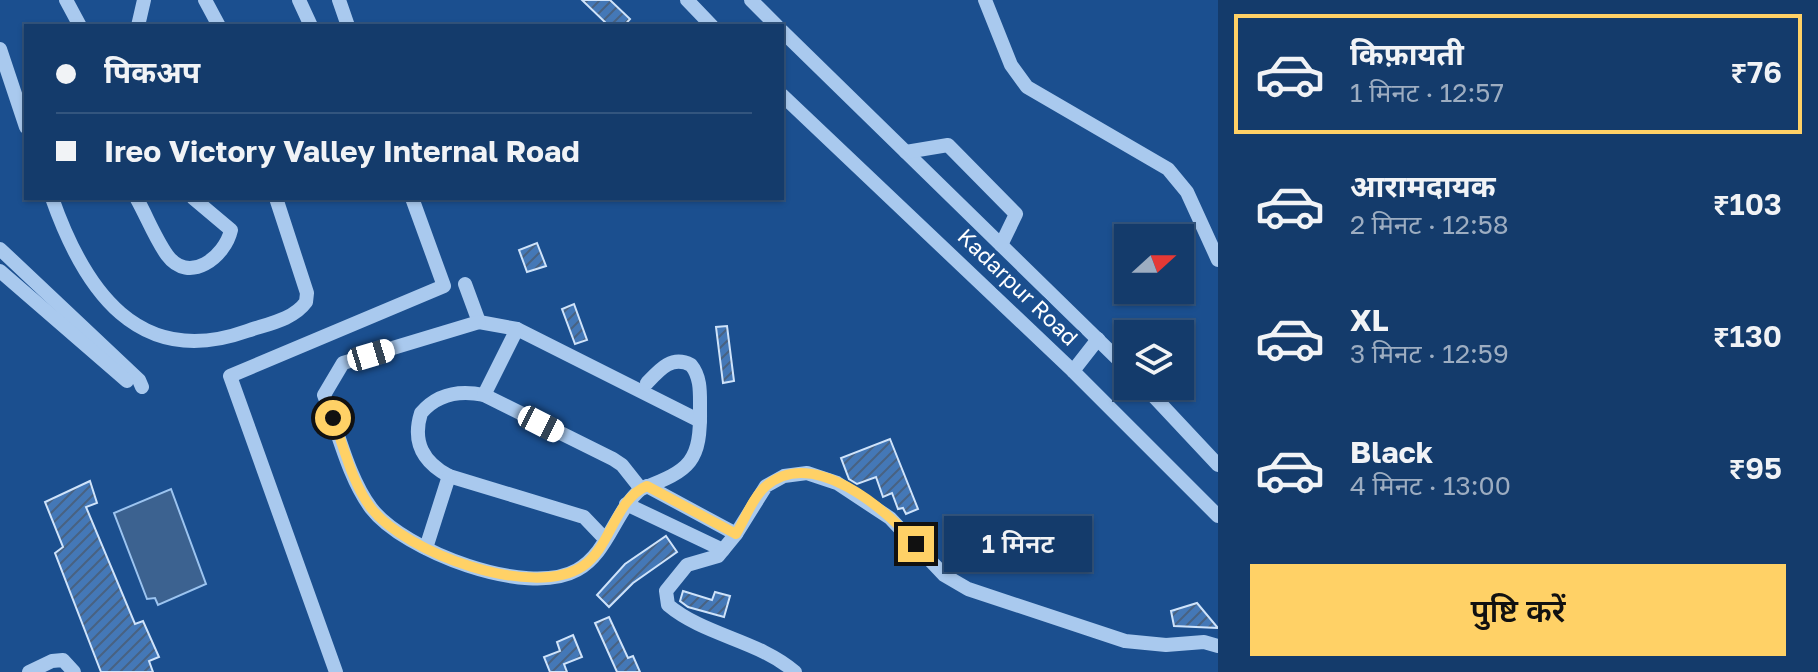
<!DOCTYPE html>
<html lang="hi">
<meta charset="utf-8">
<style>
:root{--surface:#143b6b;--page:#214673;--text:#f1f3f6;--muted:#9dadc1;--line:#33557e;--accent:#ffd166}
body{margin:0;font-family:"Golos Text","Noto Sans Devanagari",sans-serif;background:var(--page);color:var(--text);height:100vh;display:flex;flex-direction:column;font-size:30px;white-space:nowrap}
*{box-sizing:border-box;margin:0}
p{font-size:26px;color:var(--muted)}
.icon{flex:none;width:44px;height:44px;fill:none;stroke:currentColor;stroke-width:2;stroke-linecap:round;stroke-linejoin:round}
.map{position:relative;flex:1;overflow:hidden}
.drawer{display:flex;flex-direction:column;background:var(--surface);width:600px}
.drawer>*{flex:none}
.guide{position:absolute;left:24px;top:24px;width:760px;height:176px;border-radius:0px;box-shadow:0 2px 6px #0004,0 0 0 2px var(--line);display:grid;align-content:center;height:176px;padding:0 32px;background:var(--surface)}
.needle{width:52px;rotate:69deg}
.controls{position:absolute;left:1114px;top:224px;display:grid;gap:16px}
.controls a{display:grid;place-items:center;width:80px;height:80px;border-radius:0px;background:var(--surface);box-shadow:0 2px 6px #0004,0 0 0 2px var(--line);font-size:40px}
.end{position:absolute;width:36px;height:36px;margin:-18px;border:10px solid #ffd166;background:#111;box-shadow:0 0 0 4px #111}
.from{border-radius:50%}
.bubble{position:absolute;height:56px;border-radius:0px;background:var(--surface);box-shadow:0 2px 6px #0004,0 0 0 2px var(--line);font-size:26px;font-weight:600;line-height:56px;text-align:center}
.car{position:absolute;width:24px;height:48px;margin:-24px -12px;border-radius:10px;box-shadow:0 0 6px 2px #0007;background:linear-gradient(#fff 24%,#345 0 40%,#fff 0 76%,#345 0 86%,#fff 0)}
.guide b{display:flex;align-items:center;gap:28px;height:76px;font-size:30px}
.guide b+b{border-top:2px solid var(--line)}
.guide i{width:20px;height:20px;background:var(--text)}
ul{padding:14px 0 0;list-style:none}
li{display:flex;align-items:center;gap:24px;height:120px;margin:0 16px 12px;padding:0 16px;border:4px solid transparent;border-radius:0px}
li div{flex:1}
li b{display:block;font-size:30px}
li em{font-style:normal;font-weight:600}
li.current{border-color:var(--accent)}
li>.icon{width:72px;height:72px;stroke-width:1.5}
.action{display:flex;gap:16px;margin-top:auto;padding:16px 32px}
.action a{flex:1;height:92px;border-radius:0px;background:var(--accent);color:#111;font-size:32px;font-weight:600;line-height:92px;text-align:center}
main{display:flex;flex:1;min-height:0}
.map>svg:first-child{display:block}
.water{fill:#3c6290;stroke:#9cc4f0;stroke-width:2}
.building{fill:url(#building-hatch);stroke:#cfe3fa;stroke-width:2}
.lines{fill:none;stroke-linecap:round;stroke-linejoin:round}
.minor{stroke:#a9c9ee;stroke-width:14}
.route{stroke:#ffd166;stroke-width:10}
.labels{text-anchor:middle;stroke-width:7;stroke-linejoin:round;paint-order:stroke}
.street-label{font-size:22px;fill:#fff;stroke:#1b4f8f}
</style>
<main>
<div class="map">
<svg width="1218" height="672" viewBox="0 0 1218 672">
<defs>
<pattern id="building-hatch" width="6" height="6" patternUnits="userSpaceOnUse" patternTransform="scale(2)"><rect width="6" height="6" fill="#4478b7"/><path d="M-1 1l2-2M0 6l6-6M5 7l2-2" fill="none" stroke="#486282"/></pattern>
</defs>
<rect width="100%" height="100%" fill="#1b4f8f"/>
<path class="water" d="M 171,489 L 206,584 L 158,605 L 155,598 L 147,599 L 114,513 Z"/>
<g class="building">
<path d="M 582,0 L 610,0 L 630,19 L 624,26 L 609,26 Z"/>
<path d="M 537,243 L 546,266 L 527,272 L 519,250 Z"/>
<path d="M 574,304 L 587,340 L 575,344 L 562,309 Z"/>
<path d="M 727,326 L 734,381 L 723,383 L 716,327 Z"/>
<path d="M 890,439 L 918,509 L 906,514 L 903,508 L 898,509 L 892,493 L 883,497 L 876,477 L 857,484 L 849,479 L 841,458 Z"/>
<path d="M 90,481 L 97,503 L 86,507 L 135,624 L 143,621 L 159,657 L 149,661 L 153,672 L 101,672 L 55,553 L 63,547 L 45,502 Z"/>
<path d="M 666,536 L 677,552 L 633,583 L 609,607 L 597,595 L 625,564 Z"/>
<path d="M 683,591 L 712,600 L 715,592 L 730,596 L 724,617 L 688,607 L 680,601 Z"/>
<path d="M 1197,603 L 1218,628 L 1174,626 L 1171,611 Z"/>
<path d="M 609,617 L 628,658 L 633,656 L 640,672 L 617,672 L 595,623 Z"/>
<path d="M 573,635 L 582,657 L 564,664 L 567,672 L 550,672 L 544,657 L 560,651 L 557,642 Z"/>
</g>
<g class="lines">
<g class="minor">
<path d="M 66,0 L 80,26"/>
<path d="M 205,0 L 219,26"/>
<path d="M 299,0 L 311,26"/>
<path d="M 339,0 L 348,26"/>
<path d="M 687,0 L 712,26"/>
<path d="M 751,0 L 777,26"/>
<path d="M 985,0 L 1011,65 L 1027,87 L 1168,169 L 1187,192 L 1218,260"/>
<path d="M 138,26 L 144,0"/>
<path d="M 782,31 L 1128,369"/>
<path d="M 0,49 L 26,127"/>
<path d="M 782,95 L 1073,371 L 1218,516"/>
<path d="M 906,152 L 948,145 L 1016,214 L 1001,245"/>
<path d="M 52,198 C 84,289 138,370 247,331 C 267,324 293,320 306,302 L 307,293 L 276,198"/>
<path d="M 137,199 C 147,217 155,238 167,255 C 189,285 225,257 231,230 L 193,198"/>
<path d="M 0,249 L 139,380 L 142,387"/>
<path d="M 0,271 L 127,381"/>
<path d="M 465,284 L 479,322 L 517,329 L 700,421"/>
<path d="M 479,322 L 343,363 L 324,395 C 338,431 348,477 371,508 C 404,551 527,598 577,570 C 608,553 615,511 641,489 L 622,465 L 613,459 L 484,395 C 460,390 438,393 421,413 C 412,442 423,462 449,476 L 584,517 L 605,539"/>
<path d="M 1073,371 L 1098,339"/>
<path d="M 1144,386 L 1218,465"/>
<path d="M 484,395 L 517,329"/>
<path d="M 647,486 L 736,534"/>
<path d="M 641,489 C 691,470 701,462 700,407 C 700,393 701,377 691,365 C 672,355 660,369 647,383"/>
<path d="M 626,504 L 723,550"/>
<path d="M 426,548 L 449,476"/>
<path d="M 29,672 L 52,661 L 63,660 L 74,672"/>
<path d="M 336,672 L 230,376 L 444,286 L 412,198"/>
<path d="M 795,672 C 758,640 705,636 668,605 L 666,591 L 687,565 L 718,556 L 736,534 L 766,486 L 784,476 L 807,473 L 837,483 L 890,518 L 944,575 L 968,589 L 1125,641 L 1166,645 L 1204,642 L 1218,646"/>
</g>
</g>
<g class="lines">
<path class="route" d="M 333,418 C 344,447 352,483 371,508 C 406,553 533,600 583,566 C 611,547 615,499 647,486 L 736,534 C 745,519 753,497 766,486 C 813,446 886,509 916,544"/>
</g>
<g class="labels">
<g class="street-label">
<text transform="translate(1018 287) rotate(44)" y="8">Kadarpur Road</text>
</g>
</g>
</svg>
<div class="controls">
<a><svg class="needle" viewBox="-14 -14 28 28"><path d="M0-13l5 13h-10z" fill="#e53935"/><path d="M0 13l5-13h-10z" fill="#9dadc1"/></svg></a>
<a><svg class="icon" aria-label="layers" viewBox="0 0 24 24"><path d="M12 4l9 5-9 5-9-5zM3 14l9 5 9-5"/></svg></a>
</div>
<i class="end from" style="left:333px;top:418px"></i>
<i class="end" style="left:916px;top:544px"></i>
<div class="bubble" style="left:944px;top:516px;width:148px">1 मिनट</div>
<i class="car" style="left:371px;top:355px;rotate:73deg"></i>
<i class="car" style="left:541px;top:424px;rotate:117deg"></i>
<div class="guide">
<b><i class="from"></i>पिकअप</b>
<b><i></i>Ireo Victory Valley Internal Road</b>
</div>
</div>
<section class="drawer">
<ul>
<li class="current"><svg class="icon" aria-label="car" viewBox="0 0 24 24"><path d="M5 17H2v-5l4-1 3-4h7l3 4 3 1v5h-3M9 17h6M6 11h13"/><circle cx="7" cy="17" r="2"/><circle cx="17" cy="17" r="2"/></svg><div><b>किफ़ायती</b><p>1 मिनट · 12:57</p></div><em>₹76</em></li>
<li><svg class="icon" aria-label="car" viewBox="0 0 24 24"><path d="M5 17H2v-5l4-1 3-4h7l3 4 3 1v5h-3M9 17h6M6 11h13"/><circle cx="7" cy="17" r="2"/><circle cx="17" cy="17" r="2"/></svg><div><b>आरामदायक</b><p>2 मिनट · 12:58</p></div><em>₹103</em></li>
<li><svg class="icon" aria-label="car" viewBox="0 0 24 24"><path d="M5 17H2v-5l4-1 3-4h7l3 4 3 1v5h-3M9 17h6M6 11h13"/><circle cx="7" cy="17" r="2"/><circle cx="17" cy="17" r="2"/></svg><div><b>XL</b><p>3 मिनट · 12:59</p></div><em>₹130</em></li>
<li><svg class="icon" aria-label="car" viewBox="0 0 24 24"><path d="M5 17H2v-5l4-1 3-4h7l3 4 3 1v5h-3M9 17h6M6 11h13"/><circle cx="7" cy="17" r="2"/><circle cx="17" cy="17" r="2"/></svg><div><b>Black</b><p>4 मिनट · 13:00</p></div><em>₹95</em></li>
</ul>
<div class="action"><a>पुष्टि करें</a></div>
</section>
</main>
